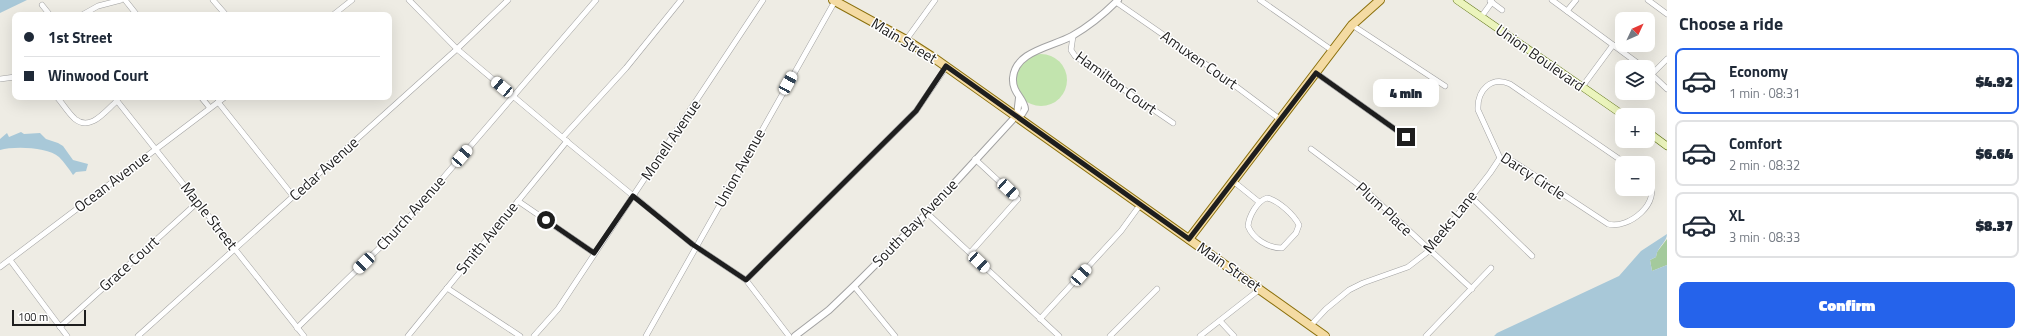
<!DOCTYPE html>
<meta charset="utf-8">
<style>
:root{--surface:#fff;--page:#f2f2f3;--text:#1f2937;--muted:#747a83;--line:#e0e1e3;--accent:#2563eb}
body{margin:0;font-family:"Titillium Web",sans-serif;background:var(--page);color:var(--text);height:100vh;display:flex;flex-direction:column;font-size:15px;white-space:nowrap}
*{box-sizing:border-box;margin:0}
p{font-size:13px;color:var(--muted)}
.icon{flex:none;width:22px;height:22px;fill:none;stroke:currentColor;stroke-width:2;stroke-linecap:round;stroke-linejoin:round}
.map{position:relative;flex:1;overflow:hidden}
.details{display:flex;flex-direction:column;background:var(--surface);width:360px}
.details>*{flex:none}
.banner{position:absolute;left:12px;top:12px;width:380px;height:88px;border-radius:8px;box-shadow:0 4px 16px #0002;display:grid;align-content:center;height:88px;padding:0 12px;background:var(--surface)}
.needle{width:26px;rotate:46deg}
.tools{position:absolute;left:1615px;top:12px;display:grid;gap:8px}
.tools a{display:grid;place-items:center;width:40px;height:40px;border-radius:8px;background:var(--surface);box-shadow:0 4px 16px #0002;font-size:20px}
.scale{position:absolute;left:12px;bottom:10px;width:74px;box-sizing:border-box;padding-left:4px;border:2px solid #1e1e1e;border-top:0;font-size:11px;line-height:14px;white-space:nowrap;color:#1e1e1e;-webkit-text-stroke:3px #fff;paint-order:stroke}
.end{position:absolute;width:18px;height:18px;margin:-9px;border:5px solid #1e1e1e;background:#fff;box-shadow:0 0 0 2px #fff}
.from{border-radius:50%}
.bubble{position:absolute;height:28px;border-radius:8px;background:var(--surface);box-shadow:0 4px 16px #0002;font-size:13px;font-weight:800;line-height:28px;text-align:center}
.car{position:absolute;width:12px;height:24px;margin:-12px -6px;border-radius:5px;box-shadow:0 0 3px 1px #0007;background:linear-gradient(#fff 24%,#345 0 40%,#fff 0 76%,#345 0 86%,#fff 0)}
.banner b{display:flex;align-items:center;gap:14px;height:38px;font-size:15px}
.banner b+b{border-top:1px solid var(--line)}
.banner i{width:10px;height:10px;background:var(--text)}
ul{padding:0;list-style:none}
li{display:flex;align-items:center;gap:12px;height:66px;margin:0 8px 6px;padding:0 4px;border:2px solid var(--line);border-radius:8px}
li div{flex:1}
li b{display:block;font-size:15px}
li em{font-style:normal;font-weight:800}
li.active{border-color:var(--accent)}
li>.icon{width:36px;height:36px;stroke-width:1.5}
h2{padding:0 12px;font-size:18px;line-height:48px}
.cta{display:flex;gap:8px;margin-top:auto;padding:8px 12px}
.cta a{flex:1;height:46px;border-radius:8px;background:var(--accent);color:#fff;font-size:16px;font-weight:800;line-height:46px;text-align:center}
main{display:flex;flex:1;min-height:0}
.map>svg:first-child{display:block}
.grass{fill:#c2e4ae}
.forest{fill:#a4ca9c}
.water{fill:#a8c8d8}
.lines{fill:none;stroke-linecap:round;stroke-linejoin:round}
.minor-casing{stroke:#a2a2a2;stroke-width:6}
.tertiary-casing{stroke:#a2a2a2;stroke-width:8}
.secondary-casing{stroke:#566c0d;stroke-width:8}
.primary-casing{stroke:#8b700c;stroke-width:10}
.minor{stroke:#fff;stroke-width:5}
.tertiary{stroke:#fff;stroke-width:6}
.secondary{stroke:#ebf4bc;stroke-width:7}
.primary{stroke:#f4dba3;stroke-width:8}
.route{stroke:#1e1e1e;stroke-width:5}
.labels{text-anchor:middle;stroke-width:3;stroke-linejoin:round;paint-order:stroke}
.street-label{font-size:15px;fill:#1e1e1e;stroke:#fff}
</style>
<main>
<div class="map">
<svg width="1667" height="336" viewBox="0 0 1667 336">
<rect width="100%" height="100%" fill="#eeece4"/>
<circle class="grass" cx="1041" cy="80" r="26"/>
<path class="forest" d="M 1667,239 L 1667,265 L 1652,271 L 1650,260 L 1656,257 L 1657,252 Z"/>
<g class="water">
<path d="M 0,0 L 27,0 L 0,13 Z"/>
<path d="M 21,132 L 24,134 L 40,133 L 46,139 L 58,143 L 63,146 L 73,160 L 88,164 L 86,171 L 76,172 L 73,175 C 69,169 64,162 59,157 C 48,147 14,146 0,150 L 0,139 L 7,133 L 9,137 Z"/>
<path d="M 1667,234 C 1667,242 1657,247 1656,257 L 1650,260 L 1652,271 L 1667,265 L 1667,336 L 1494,336 L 1497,333 L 1619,276 L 1641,251 Z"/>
</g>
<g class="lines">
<defs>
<g id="minor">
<path d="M 125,0 L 137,15"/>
<path d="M 213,0 L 226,15"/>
<path d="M 409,0 L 457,49 L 570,144 L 692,244 L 746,280 L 789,336"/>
<path d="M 1260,0 L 1333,51"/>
<path d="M 1552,0 L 1643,67"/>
<path d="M 1648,0 L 1667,14"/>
<path d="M 1490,1 L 1502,10"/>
<path d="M 1116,2 L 1214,70 L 1281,120"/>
<path d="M 42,5 L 50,15"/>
<path d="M 1567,11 L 1576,0"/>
<path d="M 82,15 L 98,6 L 121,0"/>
<path d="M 333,15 L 352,0"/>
<path d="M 1481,17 L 1492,2"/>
<path d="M 1352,25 L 1445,86"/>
<path d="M 1073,36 L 1071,50 L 1075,56 L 1173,123"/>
<path d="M 906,40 L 935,0"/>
<path d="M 1648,71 L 1667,89"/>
<path d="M 1316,73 L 1406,137"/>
<path d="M 1652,74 L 1667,59"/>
<path d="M 0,79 L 15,77"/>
<path d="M 1582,87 L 1613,45"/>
<path d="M 57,97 C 63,104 68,113 75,119 C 91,132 106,110 117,101"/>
<path d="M 114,97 L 304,336"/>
<path d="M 201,97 L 210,108"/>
<path d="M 218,102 L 293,196"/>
<path d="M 563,137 L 626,68 L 681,0"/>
<path d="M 1311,149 L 1363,188 L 1472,289"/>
<path d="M 1500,158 L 1478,110 C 1477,90 1491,76 1510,84 L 1625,163"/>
<path d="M 1500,158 L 1514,162 L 1608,224 C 1628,230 1663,202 1648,181"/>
<path d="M 1233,181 L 1259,202"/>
<path d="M 1471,197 L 1532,256"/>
<path d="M 1267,198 C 1278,200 1294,215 1299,225 L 1296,233 L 1282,248 C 1268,248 1253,239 1248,226 C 1249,216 1257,201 1267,198 Z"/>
<path d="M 518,201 L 594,253"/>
<path d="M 927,213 L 1059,336"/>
<path d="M 970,253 L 1018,199 L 975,159"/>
<path d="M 10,260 L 67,336"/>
<path d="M 0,267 L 225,97"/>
<path d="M 746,280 L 916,111 L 946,67"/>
<path d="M 854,286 L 895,336"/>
<path d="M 447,288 L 520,336"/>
<path d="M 1040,319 L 1121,231 L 1140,205"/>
<path d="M 1220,321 L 1234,336"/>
<path d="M 1311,325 L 1326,309 L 1349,290 L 1363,283 L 1408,267 L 1430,250 L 1490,173 L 1500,158"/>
<path d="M 60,327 L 198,202"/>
<path d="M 297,328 L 400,228 L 596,0"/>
<path d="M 138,336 L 457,49 L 508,0"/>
<path d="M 408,336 L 567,141"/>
<path d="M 534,336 L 558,309 L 763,0"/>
<path d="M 646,336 L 835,1"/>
<path d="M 1110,336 L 1157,289"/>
<path d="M 1200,336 L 1260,289"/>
<path d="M 1426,336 L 1491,268"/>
</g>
<g id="tertiary">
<path d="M 1017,115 L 1022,114 L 1025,109 C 1024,98 1012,93 1013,78 C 1015,51 1052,47 1072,36 C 1088,27 1105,13 1118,0"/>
<path d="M 795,336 L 829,310 L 854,286 L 927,213 L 1017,115 L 1019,98"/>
</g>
<g id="secondary">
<path d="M 1457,0 L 1623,115"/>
<path d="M 1648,132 L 1667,146"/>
</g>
<g id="primary">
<path d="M 833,0 L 906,40 L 934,58 L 1325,336"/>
<path d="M 1189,239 L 1352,25 L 1380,0"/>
</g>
</defs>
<use href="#minor" class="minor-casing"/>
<use href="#tertiary" class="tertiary-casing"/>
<use href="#secondary" class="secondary-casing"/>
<use href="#primary" class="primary-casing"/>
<use href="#minor" class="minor"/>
<use href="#tertiary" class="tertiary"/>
<use href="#secondary" class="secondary"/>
<use href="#primary" class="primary"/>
</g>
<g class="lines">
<path class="route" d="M 546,220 L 594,253 L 633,196 L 692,244 L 746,280 L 916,111 L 946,66 L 1189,239 L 1316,73 L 1406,137"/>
</g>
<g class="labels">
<g class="street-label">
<text transform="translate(904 41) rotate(31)" y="5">Main Street</text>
<text transform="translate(1540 58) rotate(35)" y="5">Union Boulevard</text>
<text transform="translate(1199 60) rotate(35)" y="5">Amuxen Court</text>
<text transform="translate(1116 83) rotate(36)" y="5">Hamilton Court</text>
<text transform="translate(671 140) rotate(-56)" y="5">Monell Avenue</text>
<text transform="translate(740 168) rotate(-61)" y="5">Union Avenue</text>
<text transform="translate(324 169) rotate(-42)" y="5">Cedar Avenue</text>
<text transform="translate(1533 176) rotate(33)" y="5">Darcy Circle</text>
<text transform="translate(112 182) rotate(-37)" y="5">Ocean Avenue</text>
<text transform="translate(1384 209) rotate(43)" y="5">Plum Place</text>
<text transform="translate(411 213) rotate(-48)" y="5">Church Avenue</text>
<text transform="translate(209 216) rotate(52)" y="5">Maple Street</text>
<text transform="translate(1450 222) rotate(-51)" y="5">Meeks Lane</text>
<text transform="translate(915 223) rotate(-46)" y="5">South Bay Avenue</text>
<text transform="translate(487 238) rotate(-51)" y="5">Smith Avenue</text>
<text transform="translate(129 264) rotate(-42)" y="5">Grace Court</text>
<text transform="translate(1229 267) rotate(35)" y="5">Main Street</text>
</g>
</g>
</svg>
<div class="tools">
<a><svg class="needle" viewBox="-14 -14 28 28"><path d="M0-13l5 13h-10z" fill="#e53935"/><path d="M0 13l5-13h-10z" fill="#747a83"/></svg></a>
<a><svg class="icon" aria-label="layers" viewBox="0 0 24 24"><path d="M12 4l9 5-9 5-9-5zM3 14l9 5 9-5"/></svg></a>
<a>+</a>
<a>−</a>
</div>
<div class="scale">100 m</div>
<i class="end from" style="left:546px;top:220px"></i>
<i class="end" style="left:1406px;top:137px"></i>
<div class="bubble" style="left:1373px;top:79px;width:66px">4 min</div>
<i class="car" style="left:788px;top:83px;rotate:29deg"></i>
<i class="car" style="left:502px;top:87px;rotate:310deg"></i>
<i class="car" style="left:462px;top:156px;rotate:41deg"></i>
<i class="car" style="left:1008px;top:189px;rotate:133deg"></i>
<i class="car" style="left:979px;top:262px;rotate:133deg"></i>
<i class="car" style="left:364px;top:263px;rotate:226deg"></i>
<i class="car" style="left:1081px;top:275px;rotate:42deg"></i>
<div class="banner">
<b><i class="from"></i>1st Street</b>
<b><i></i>Winwood Court</b>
</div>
</div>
<section class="details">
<h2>Choose a ride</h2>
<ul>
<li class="active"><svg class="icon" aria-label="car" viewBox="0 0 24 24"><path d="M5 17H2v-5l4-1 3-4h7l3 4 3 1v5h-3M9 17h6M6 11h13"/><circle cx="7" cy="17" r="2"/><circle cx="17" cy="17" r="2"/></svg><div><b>Economy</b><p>1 min · 08:31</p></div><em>$4.92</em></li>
<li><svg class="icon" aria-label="car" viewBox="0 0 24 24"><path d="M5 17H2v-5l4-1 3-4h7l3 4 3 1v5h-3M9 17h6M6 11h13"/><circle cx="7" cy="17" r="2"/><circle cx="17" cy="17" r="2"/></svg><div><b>Comfort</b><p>2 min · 08:32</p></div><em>$6.64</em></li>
<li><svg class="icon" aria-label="car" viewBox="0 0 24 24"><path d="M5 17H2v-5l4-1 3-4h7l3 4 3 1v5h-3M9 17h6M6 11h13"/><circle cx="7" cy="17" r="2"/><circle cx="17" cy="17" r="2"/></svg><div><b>XL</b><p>3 min · 08:33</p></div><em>$8.37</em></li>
</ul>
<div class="cta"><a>Confirm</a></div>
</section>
</main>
